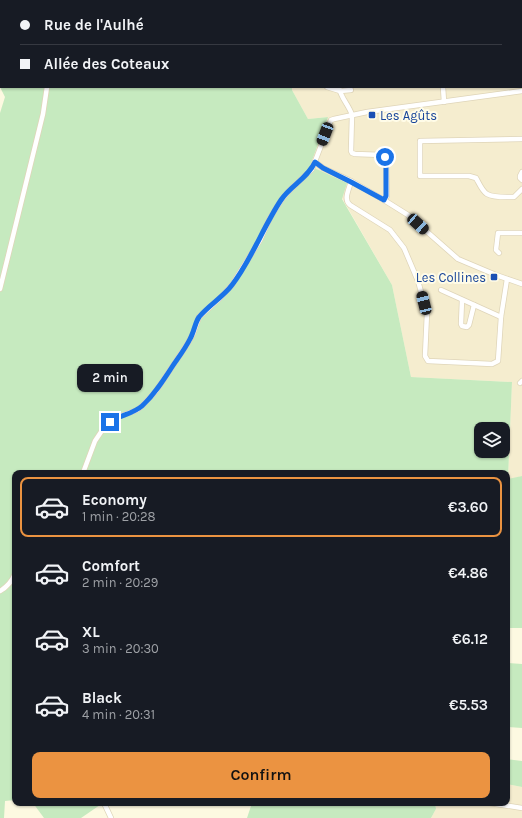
<!DOCTYPE html>
<meta charset="utf-8">
<style>
:root{--surface:#171b24;--page:#20242c;--text:#f1f3f6;--muted:#9ea1a6;--line:#363941;--accent:#eb9341}
body{margin:0;font-family:Karla,sans-serif;background:var(--page);color:var(--text);height:100vh;display:flex;flex-direction:column;font-size:15px;white-space:nowrap}
*{box-sizing:border-box;margin:0}
p{font-size:13px;color:var(--muted)}
.icon{flex:none;width:22px;height:22px;fill:none;stroke:currentColor;stroke-width:2;stroke-linecap:round;stroke-linejoin:round}
.map{position:relative;flex:1;overflow:hidden}
.drawer{position:absolute;left:12px;top:470px;width:498px;height:336px;display:flex;flex-direction:column;background:var(--surface);border-radius:8px;box-shadow:0 1px 3px #0004}
.drawer>*{flex:none}
.hud{position:absolute;left:0px;top:0px;width:522px;height:88px;box-shadow:0 1px 3px #0004;display:grid;align-content:center;height:88px;padding:0 20px;background:var(--surface)}
.controls{position:absolute;left:474px;top:422px;display:grid;gap:8px}
.controls a{display:grid;place-items:center;width:36px;height:36px;border-radius:8px;background:var(--surface);box-shadow:0 1px 3px #0004;font-size:20px}
.end{position:absolute;width:18px;height:18px;margin:-9px;border:5px solid #1a73e8;background:#fff;box-shadow:0 0 0 2px #fff}
.from{border-radius:50%}
.bubble{position:absolute;height:28px;border-radius:8px;background:var(--surface);box-shadow:0 1px 3px #0004;font-size:13px;font-weight:600;line-height:28px;text-align:center}
.car{position:absolute;width:12px;height:24px;margin:-12px -6px;border-radius:5px;box-shadow:0 0 3px 1px #0007;background:linear-gradient(#222 24%,#8ab4d8 0 40%,#222 0 76%,#8ab4d8 0 86%,#222 0)}
.hud b{display:flex;align-items:center;gap:14px;height:38px;font-size:15px}
.hud b+b{border-top:1px solid var(--line)}
.hud i{width:10px;height:10px;background:var(--text)}
ul{padding:7px 0 0;list-style:none}
li{display:flex;align-items:center;gap:12px;height:60px;margin:0 8px 6px;padding:0 12px;border:2px solid transparent;border-radius:8px}
li div{flex:1}
li b{display:block;font-size:15px}
li em{font-style:normal;font-weight:600}
li.current{border-color:var(--accent)}
li>.icon{width:36px;height:36px;stroke-width:1.5}
.button{display:flex;gap:8px;margin-top:auto;padding:8px 20px}
.button a{flex:1;height:46px;border-radius:8px;background:var(--accent);color:#111;font-size:16px;font-weight:600;line-height:46px;text-align:center}
.map>svg:first-child{display:block}
.residential{fill:#f5edcf}
.green{fill:#c6eabf;fill-rule:evenodd}
.lines{fill:none;stroke-linecap:round;stroke-linejoin:round}
.minor-casing{stroke:#dfd5b9;stroke-width:6}
.minor{stroke:#fff;stroke-width:4.5}
.route{stroke:#1a73e8;stroke-width:5}
.transit-dot{fill:#1a4fb4;stroke:#fffce8;stroke-width:1.5}
.labels{text-anchor:middle;stroke-width:4;stroke-linejoin:round;paint-order:stroke}
.transit-label{font-size:13px;fill:#164399;stroke:#fffce8;text-anchor:start}
</style>
<div class="map">
<svg width="522" height="818" viewBox="0 0 522 818">
<rect width="100%" height="100%" fill="#fdf9e1"/>
<g class="residential">
<path d="M 310,0 L 522,0 L 522,476 L 508,480 L 512,382 L 411,377 L 392,285 L 342,198 L 310,166 L 327,117 L 308,119 L 292,90 L 292,87 L 521,87 L 521,1 L 310,1 Z"/>
<path d="M 507,784 L 522,787 L 522,818 L 431,818 L 436,809 L 435,803 L 507,803 Z"/>
</g>
<g class="green">
<path d="M 0,0 L 310,0 L 310,1 L 1,1 L 1,87 L 292,87 L 292,90 L 308,119 L 328,117 L 310,166 L 347,183 L 342,199 L 392,285 L 411,377 L 512,382 L 508,479 L 522,476 L 522,628 L 508,628 L 508,623 L 507,623 L 507,473 L 15,473 L 15,800 L 5,801 L 4,818 L 0,818 L 0,113 L 5,97 L 0,87 ZM 481,429 L 503,429 L 503,451 L 481,451 Z"/>
<path d="M 507,663 L 522,664 L 522,728 L 507,727 Z"/>
<path d="M 507,759 L 522,761 L 522,787 L 507,784 Z"/>
<path d="M 33,803 L 99,803 L 100,805 L 81,818 L 44,818 Z"/>
<path d="M 252,803 L 435,803 L 436,809 L 431,818 L 247,818 Z"/>
</g>
<g class="lines">
<defs>
<g id="minor">
<path d="M 377,0 L 377,1"/>
<path d="M 384,0 L 384,1"/>
<path d="M 426,0 L 426,1"/>
<path d="M 467,0 L 467,1"/>
<path d="M 492,0 L 492,1"/>
<path d="M 512,0 L 519,1"/>
<path d="M 8,1 L 8,0"/>
<path d="M 100,1 L 101,0"/>
<path d="M 335,1 L 336,0"/>
<path d="M 504,1 L 505,0"/>
<path d="M 0,23 L 1,20"/>
<path d="M 0,39 L 1,39"/>
<path d="M 521,39 L 522,38"/>
<path d="M 327,87 L 340,91 L 351,90"/>
<path d="M 339,87 C 340,97 349,105 352,115 L 351,151 L 352,153 L 355,154 L 383,155 L 385,157 L 386,159 L 387,196 L 384,200"/>
<path d="M 443,87 L 444,102"/>
<path d="M 522,139 L 420,141 L 420,176 L 469,176 L 476,178 C 479,183 482,191 487,194 C 494,198 506,197 514,197 L 522,189"/>
<path d="M 315,162 L 323,168 L 351,181 L 384,200 L 408,215 L 458,259 L 496,275 L 522,284"/>
<path d="M 522,172 L 520,176 L 520,178 L 522,180"/>
<path d="M 351,181 C 349,190 343,199 350,205 L 390,230 L 404,248 L 418,281 L 427,313 L 425,356 L 428,361 L 492,364 L 498,361 L 501,317 L 507,279"/>
<path d="M 499,253 L 496,250 L 498,233 L 522,233"/>
<path d="M 0,289 L 43,114 L 47,87"/>
<path d="M 441,290 L 501,317"/>
<path d="M 462,300 L 461,324 L 462,326 L 467,327 L 469,325 L 474,305"/>
<path d="M 520,383 L 522,381"/>
<path d="M 83,473 L 95,441 L 103,429 L 110,422 L 115,418 L 137,410 L 142,406 L 156,391 L 188,343 L 193,334 L 199,317 L 220,298 L 232,285 L 260,240 L 270,218 L 282,199 L 289,191 L 312,169 L 331,120 L 334,119 L 367,112 L 522,91"/>
<path d="M 0,591 C 7,587 12,581 15,574"/>
<path d="M 104,803 L 111,818"/>
<path d="M 490,803 L 522,808"/>
</g>
</defs>
<use href="#minor" class="minor-casing"/>
<use href="#minor" class="minor"/>
</g>
<g class="lines">
<path class="route" d="M 110,422 C 120,415 133,414 142,406 C 154,395 163,381 172,367 C 178,358 185,349 190,339 C 194,332 195,323 199,317 C 209,305 223,297 232,285 C 252,259 263,227 281,200 C 290,186 308,178 315,162 L 323,168 L 351,182 L 384,200 L 386,196 L 386,159 L 385,157"/>
</g>
<g class="transit-dot">
<rect x="368" y="111" width="8" height="8" rx="2"/>
<rect x="490" y="273" width="8" height="8" rx="2"/>
</g>
<g class="labels">
<g class="transit-label">
<text x="380" y="120">Les Agûts</text>
<text x="486" y="282" text-anchor="end">Les Collines</text>
</g>
</g>
</svg>
<div class="controls">
<a><svg class="icon" aria-label="layers" viewBox="0 0 24 24"><path d="M12 4l9 5-9 5-9-5zM3 14l9 5 9-5"/></svg></a>
</div>
<i class="end from" style="left:385px;top:157px"></i>
<i class="end" style="left:110px;top:422px"></i>
<div class="bubble" style="left:77px;top:364px;width:66px">2 min</div>
<i class="car" style="left:325px;top:134px;rotate:201deg"></i>
<i class="car" style="left:418px;top:224px;rotate:132deg"></i>
<i class="car" style="left:424px;top:303px;rotate:346deg"></i>
<div class="hud">
<b><i class="from"></i>Rue de l'Aulhé</b>
<b><i></i>Allée des Coteaux</b>
</div>
<section class="drawer">
<ul>
<li class="current"><svg class="icon" aria-label="car" viewBox="0 0 24 24"><path d="M5 17H2v-5l4-1 3-4h7l3 4 3 1v5h-3M9 17h6M6 11h13"/><circle cx="7" cy="17" r="2"/><circle cx="17" cy="17" r="2"/></svg><div><b>Economy</b><p>1 min · 20:28</p></div><em>€3.60</em></li>
<li><svg class="icon" aria-label="car" viewBox="0 0 24 24"><path d="M5 17H2v-5l4-1 3-4h7l3 4 3 1v5h-3M9 17h6M6 11h13"/><circle cx="7" cy="17" r="2"/><circle cx="17" cy="17" r="2"/></svg><div><b>Comfort</b><p>2 min · 20:29</p></div><em>€4.86</em></li>
<li><svg class="icon" aria-label="car" viewBox="0 0 24 24"><path d="M5 17H2v-5l4-1 3-4h7l3 4 3 1v5h-3M9 17h6M6 11h13"/><circle cx="7" cy="17" r="2"/><circle cx="17" cy="17" r="2"/></svg><div><b>XL</b><p>3 min · 20:30</p></div><em>€6.12</em></li>
<li><svg class="icon" aria-label="car" viewBox="0 0 24 24"><path d="M5 17H2v-5l4-1 3-4h7l3 4 3 1v5h-3M9 17h6M6 11h13"/><circle cx="7" cy="17" r="2"/><circle cx="17" cy="17" r="2"/></svg><div><b>Black</b><p>4 min · 20:31</p></div><em>€5.53</em></li>
</ul>
<div class="button"><a>Confirm</a></div>
</section>
</div>
